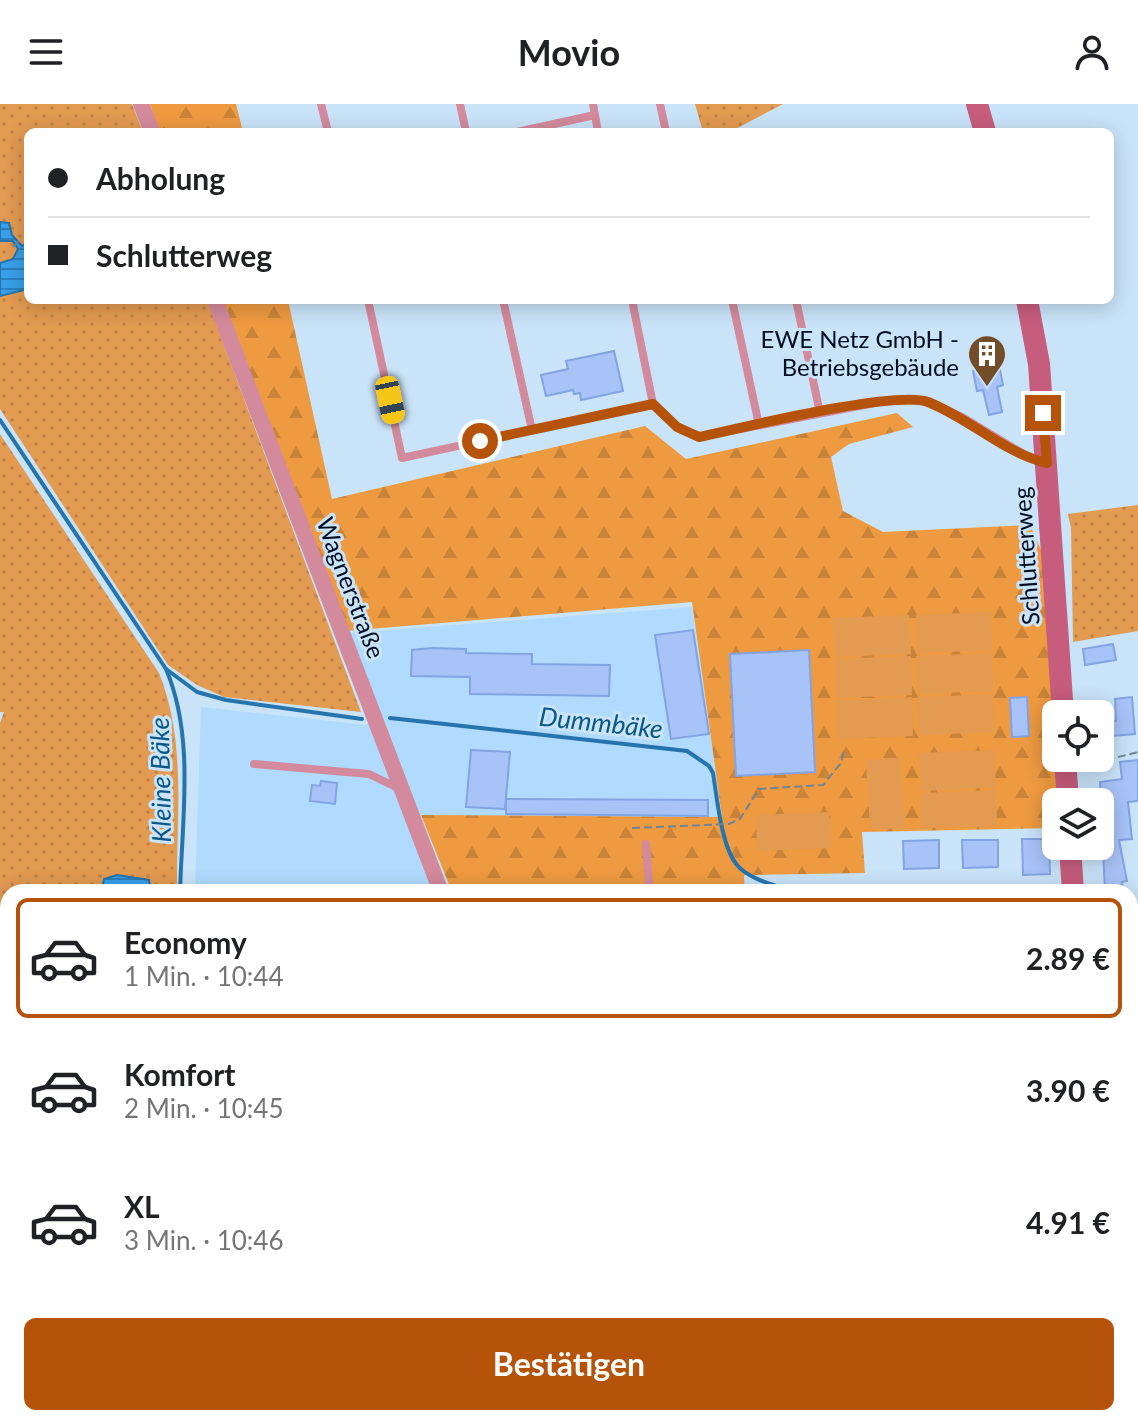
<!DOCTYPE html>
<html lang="de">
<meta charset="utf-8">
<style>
:root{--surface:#fff;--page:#f2f2f2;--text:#202124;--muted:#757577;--line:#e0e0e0;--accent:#b45309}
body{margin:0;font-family:Lato,sans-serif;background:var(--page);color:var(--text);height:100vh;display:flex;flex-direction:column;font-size:30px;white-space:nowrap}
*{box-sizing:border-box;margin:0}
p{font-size:26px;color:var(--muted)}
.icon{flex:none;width:44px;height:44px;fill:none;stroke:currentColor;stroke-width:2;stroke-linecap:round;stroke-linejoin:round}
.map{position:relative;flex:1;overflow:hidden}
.panel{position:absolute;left:0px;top:780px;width:1138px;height:542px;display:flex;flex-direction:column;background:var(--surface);border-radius:24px 24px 0 0;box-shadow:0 4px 20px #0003}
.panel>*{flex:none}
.top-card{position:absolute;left:24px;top:24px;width:1090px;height:176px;border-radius:12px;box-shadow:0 4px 20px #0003;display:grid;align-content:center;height:176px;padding:0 24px;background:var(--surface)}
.fabs{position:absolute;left:1042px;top:596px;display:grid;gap:16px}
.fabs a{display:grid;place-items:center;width:72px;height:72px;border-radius:12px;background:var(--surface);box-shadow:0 4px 20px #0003;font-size:40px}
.end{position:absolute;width:36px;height:36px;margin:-18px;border:10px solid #b45309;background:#fff;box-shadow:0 0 0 4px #fff}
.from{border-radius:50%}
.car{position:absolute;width:24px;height:48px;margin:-24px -12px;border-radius:10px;box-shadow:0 0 6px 2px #0007;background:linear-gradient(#f5c518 24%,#345 0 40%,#f5c518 0 76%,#345 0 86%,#f5c518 0)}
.top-card b{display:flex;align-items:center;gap:28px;height:76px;font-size:30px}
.top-card b+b{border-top:2px solid var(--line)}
.top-card i{width:20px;height:20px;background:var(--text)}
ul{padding:14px 0 0;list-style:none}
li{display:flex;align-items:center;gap:24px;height:120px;margin:0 16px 12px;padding:0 8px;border:4px solid transparent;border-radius:12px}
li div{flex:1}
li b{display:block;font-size:30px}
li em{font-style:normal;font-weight:700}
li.active{border-color:var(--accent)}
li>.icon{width:72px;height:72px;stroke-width:1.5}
.cta{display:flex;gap:16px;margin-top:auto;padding:16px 24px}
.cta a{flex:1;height:92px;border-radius:12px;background:var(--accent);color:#fff;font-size:32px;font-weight:700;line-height:92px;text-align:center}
header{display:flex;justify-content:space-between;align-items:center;height:104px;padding:0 24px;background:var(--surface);font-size:36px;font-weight:700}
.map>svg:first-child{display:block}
.built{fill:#b0dbfe}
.green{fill:url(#green-dots)}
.forest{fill:url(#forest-firs);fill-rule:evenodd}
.pitch{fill:#e39a51}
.water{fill:url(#water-rules);stroke:#2674ad;stroke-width:2}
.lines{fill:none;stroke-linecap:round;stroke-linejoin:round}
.stream{stroke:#2674ad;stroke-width:4}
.building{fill:#a8c3f8;stroke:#83a3e3;stroke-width:2}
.path{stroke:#708498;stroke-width:2;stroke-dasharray:8 4;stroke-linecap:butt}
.lane{stroke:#d38a9c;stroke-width:8}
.street{stroke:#d38a9c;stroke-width:16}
.secondary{stroke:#c75d7c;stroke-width:22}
.route{stroke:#b45309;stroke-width:10}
.labels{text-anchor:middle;stroke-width:6;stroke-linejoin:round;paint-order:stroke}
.poi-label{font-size:24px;fill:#000e21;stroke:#c9e3f8;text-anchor:end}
.street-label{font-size:24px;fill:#000e21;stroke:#c9e3f8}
.water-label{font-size:26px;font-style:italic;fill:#085787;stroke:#c9e3f8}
</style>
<header><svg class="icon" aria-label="menu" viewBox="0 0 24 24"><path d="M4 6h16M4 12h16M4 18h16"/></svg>Movio<svg class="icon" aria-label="person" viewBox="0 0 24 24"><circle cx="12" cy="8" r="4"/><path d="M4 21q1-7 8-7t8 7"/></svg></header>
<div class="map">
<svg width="1138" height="1321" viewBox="0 0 1138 1321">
<defs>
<pattern id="green-dots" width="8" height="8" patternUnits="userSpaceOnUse" patternTransform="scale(2)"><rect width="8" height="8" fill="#e39a51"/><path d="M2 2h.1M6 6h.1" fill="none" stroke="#c18446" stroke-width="1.8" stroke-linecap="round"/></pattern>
<pattern id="forest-firs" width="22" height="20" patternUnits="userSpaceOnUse" patternTransform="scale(2)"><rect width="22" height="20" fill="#ee9a41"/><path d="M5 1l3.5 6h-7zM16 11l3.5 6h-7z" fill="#ca8439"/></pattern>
<pattern id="water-rules" width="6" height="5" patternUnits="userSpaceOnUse" patternTransform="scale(2)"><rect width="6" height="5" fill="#37a0e9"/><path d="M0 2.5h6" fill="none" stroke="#2c81bc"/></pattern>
</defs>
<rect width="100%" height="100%" fill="#c9e3f8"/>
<path class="built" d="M 692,503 L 722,714 L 405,711 L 433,788 L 195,788 L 201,603 L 386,623 L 348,529 Z"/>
<g class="green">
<path d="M 0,0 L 132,0 L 143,28 L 28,28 L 28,196 L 207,196 L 361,608 L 224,593 L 197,581 L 168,561 L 0,305 Z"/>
<path d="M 695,0 L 783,0 L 730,28 L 703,28 Z"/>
<path d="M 0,330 L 159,569 C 187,638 176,715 177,788 L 8,788 L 8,1314 L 61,1314 L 58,1321 L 0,1321 L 0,619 L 4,608 L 0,608 Z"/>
<path d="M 1138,401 L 1138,527 L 1073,538 L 1071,424 L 1068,410 Z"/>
<path d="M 176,1314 L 360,1314 L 361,1321 L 177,1321 Z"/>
</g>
<g class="forest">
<path d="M 150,0 L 236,0 L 243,28 L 159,28 Z"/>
<path d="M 221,196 L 288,196 L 332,395 L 645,322 L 686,355 L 897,309 L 913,323 L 849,340 L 831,353 L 843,407 L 883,428 L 1030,421 L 1045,455 L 1059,698 L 1056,698 L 1056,724 L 862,728 L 865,769 L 744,771 L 745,788 L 452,788 L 421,711 L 722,713 L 692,498 L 345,527 ZM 808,546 L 815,668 L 736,672 L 730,551 Z"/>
</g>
<g class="pitch">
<path d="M 991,508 L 992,546 L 917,549 L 916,511 Z"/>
<path d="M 909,511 L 911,550 L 835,553 L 833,514 Z"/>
<path d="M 992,549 L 993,587 L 918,590 L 916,552 Z"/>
<path d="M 911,552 L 912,591 L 836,594 L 835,555 Z"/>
<path d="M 993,590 L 994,628 L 919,631 L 917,593 Z"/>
<path d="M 912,593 L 913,632 L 838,635 L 836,597 Z"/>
<path d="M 994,646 L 996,683 L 921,687 L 919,649 Z"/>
<path d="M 900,654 L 905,724 L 870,725 L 866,656 Z"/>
<path d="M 996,686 L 997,722 L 922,724 L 921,689 Z"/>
<path d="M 829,708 L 831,744 L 757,747 L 756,711 Z"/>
</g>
<g class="water">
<path d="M 0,118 L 9,119 L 12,131 L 22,142 L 28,138 L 28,185 L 0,192 L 0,159 L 13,155 L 18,145 L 13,137 L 0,137 Z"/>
<path d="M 117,771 L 149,776 L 151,788 L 101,788 L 104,775 Z"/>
</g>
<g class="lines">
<g class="stream">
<path d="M 0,316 L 166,565 L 197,588 L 226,596 L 362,615"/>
<path d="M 166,565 C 195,633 182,715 180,788"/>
<path d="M 390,614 L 687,647 L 709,662 L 713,669 C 717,693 721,742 737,761 C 747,773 767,779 782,784 L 1060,787"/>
<path d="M 1130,939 L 1138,950"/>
<path d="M 174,1321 L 174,1314"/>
</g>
</g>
<g class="building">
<path d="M 614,247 L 623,287 L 581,296 L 580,289 L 574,290 L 573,286 L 546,292 L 541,271 L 568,265 L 566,257 Z"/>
<path d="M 999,261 L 1003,281 L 997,283 L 1002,308 L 989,311 L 983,286 L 977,287 L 973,267 Z"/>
<path d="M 693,526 L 709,630 L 671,635 L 655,531 Z"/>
<path d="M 1113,540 L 1116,556 L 1085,561 L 1083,545 Z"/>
<path d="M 432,544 L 466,545 L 466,549 L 532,550 L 532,560 L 610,561 L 609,592 L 470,590 L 470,573 L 411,572 L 412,546 Z"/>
<path d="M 809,546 L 815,668 L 736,672 L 730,550 Z"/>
<path d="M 1027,593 L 1029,632 L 1012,633 L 1010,594 Z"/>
<path d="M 1132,593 L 1135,630 L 1100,633 L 1100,618 L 1116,617 L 1115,595 Z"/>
<path d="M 471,646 L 510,648 L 505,705 L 466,703 Z"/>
<path d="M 1138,656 L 1138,697 L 1128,698 L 1132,735 L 1119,736 L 1127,777 L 1122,778 L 1123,788 L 1105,788 L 1100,678 L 1122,675 L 1120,658 Z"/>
<path d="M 321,677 L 337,679 L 335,700 L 310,697 L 312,681 L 320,682 Z"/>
<path d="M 506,695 L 708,696 L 708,712 L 506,710 Z"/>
<path d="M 1022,735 L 1049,735 L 1050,770 L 1023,771 Z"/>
<path d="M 939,736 L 939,764 L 904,765 L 903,737 Z"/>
<path d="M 962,736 L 998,736 L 998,763 L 963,764 Z"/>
</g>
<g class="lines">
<g class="path">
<path d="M 13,143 L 20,136"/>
<path d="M 1083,662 L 1138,648"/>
<path d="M 632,724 L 729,720 L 740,715 L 759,685 L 823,681 L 841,659 L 844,646"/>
<path d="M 1133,1189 L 1138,1180"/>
<path d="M 1130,1266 L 1135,1243"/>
</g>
<g class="lane">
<path d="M 321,0 L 328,28"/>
<path d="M 460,0 L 466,28"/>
<path d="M 593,0 L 598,28"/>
<path d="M 660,0 L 666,28"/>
<path d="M 517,28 L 595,11"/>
<path d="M 368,196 L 402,354 L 653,300"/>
<path d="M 503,196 L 532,326"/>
<path d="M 632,196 L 653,300 L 677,323 L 699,333 L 885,297 L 924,296 L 962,313 L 1032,355 L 1044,358"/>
<path d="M 732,196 L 759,321"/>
<path d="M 796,196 L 820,309"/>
<path d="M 254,660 L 369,670 L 400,685"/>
<path d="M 640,788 L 649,783 L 646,740"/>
</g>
<g class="street">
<path d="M 141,0 L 152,28"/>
<path d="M 215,196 L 441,788"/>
<path d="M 573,1314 L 574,1321"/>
</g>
<g class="secondary">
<path d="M 977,0 L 985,28"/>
<path d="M 1027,196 L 1039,260 L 1063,610"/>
<path d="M 1065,654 L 1068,698"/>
<path d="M 1070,742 L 1073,788"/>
<path d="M 1130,1226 L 1138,1208"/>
<path d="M 1113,1314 L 1113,1321"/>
</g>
</g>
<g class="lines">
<path class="route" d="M 480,337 L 653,300 L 677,323 L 699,333 C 741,324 895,286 928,298 C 969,314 1004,349 1047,359 L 1043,309"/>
</g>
<defs>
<symbol id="building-pin" viewBox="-11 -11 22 30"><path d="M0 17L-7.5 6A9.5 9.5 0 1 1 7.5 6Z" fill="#724d28" stroke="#c9e3f8"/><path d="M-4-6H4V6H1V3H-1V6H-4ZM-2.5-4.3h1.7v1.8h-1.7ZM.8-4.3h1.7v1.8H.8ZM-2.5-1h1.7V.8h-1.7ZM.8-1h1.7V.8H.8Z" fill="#fff"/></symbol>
</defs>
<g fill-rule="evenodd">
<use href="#building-pin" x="965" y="228" width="44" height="60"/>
</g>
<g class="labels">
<g class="poi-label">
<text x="959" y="244">EWE Netz GmbH -<tspan x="959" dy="28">Betriebsgebäude</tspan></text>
</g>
<g class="street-label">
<text transform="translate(1027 452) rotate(-94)" y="8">Schlutterweg</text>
<text transform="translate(350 484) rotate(69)" y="8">Wagnerstraße</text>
</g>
<g class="water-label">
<text transform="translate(601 619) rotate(6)" y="9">Dummbäke</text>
<text transform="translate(161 676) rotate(-91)" y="9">Kleine Bäke</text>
</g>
</g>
</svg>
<div class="fabs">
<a><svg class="icon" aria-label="locate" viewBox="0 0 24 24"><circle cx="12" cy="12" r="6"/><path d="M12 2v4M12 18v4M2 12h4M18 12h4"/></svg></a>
<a><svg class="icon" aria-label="layers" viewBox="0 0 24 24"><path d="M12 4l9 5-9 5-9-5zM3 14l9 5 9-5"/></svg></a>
</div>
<i class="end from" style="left:480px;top:337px"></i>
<i class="end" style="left:1043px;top:309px"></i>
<i class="car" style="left:390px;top:296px;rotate:168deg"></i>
<div class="top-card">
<b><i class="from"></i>Abholung</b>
<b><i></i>Schlutterweg</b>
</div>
<section class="panel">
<ul>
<li class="active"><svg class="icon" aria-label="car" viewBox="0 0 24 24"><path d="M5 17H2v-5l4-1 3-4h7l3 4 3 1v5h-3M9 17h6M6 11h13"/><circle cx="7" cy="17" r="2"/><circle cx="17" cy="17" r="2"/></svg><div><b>Economy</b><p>1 Min. · 10:44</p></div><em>2.89 €</em></li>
<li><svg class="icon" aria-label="car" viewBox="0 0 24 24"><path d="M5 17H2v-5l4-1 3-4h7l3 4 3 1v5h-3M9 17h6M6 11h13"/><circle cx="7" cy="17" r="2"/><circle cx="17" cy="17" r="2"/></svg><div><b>Komfort</b><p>2 Min. · 10:45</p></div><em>3.90 €</em></li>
<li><svg class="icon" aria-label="car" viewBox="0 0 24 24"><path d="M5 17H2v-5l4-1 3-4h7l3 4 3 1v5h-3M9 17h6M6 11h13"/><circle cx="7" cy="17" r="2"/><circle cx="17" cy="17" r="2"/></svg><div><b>XL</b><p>3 Min. · 10:46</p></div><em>4.91 €</em></li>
</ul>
<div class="cta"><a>Bestätigen</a></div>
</section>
</div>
